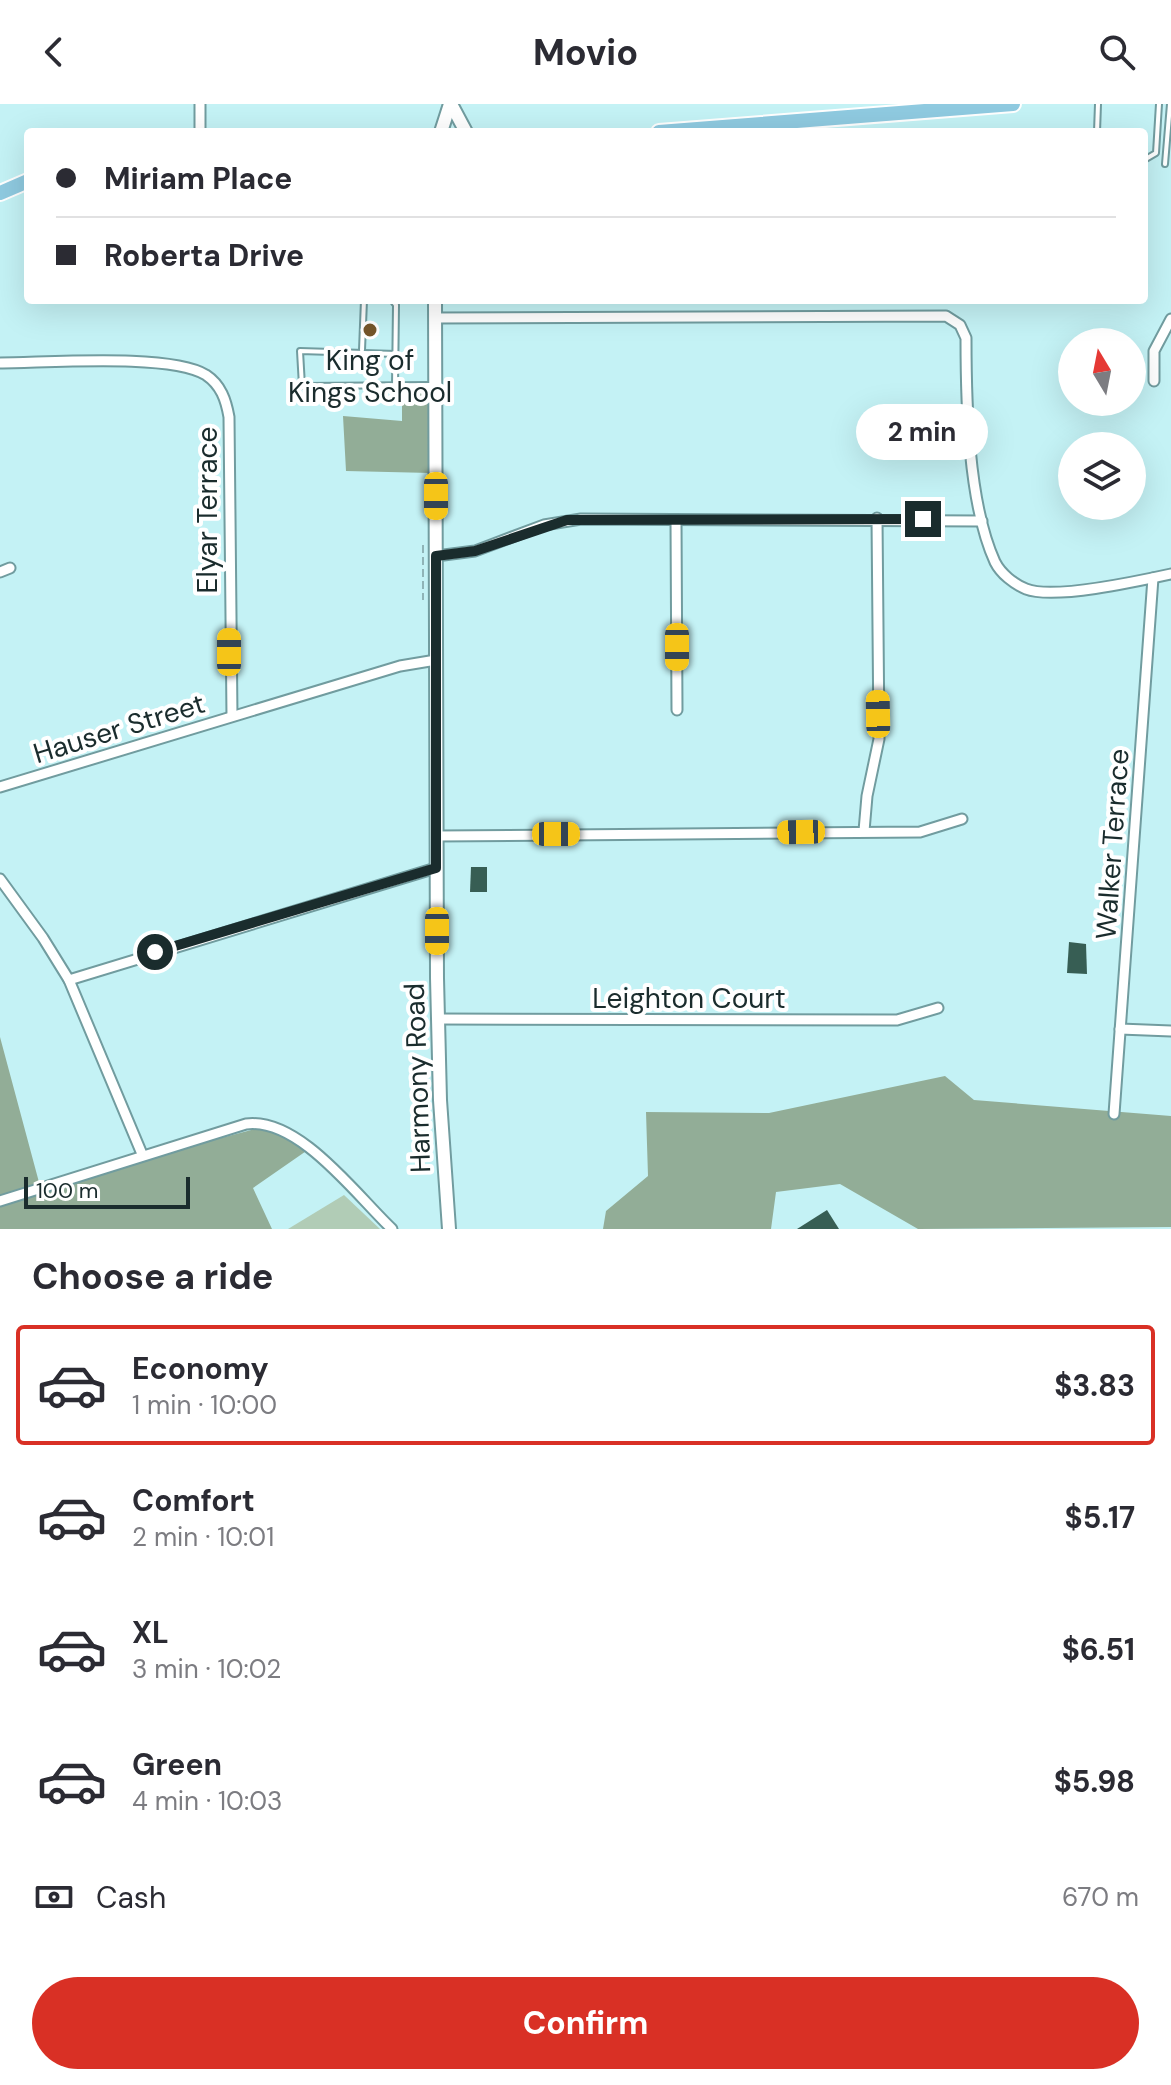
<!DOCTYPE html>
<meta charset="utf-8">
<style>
:root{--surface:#fff;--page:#f2f2f3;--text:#2b2b33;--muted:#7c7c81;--line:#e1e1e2;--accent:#d93025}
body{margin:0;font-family:"DM Sans",sans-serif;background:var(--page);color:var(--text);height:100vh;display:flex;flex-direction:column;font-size:30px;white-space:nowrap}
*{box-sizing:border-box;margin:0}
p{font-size:26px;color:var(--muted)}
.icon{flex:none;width:44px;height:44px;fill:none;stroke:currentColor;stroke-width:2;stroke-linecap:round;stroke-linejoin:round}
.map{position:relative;height:1125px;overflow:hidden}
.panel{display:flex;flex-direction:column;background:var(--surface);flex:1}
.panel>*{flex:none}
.hud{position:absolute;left:24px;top:24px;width:1124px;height:176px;border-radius:8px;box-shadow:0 8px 32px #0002;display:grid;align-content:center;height:176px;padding:0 32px;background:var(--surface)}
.needle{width:52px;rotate:350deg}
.controls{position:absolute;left:1058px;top:224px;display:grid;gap:16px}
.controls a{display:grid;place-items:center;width:88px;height:88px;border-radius:50%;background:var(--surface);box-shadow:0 8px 32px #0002;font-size:40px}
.scale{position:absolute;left:24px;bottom:20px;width:166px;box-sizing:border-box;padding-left:8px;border:4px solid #1a2c2d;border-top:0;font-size:22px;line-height:28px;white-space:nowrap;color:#1a2c2d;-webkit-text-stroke:6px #fff;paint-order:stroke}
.end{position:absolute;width:36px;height:36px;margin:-18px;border:10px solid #1a2c2d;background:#fff;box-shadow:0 0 0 4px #fff}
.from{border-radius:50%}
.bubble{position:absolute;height:56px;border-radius:28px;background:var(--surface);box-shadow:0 8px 32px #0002;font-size:26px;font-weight:700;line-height:56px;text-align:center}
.car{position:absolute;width:24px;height:48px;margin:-24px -12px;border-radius:10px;box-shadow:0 0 6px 2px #0007;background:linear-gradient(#f5c518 24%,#345 0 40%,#f5c518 0 76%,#345 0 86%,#f5c518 0)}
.hud b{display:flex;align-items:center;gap:28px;height:76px;font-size:30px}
.hud b+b{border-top:2px solid var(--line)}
.hud i{width:20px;height:20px;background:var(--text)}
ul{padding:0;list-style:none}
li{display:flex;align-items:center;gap:24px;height:120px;margin:0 16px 12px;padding:0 16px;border:4px solid transparent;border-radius:8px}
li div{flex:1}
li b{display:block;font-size:30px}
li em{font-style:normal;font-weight:700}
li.active{border-color:var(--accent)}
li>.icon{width:72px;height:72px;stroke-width:1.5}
h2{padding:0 32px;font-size:36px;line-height:96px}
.pay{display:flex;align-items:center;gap:20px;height:88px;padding:0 32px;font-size:30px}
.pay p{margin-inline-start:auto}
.cta{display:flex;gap:16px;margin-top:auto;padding:16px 32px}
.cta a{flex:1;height:92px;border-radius:48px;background:var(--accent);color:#fff;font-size:32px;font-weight:700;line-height:92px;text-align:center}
header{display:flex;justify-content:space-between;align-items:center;height:104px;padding:0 32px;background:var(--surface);font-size:36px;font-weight:700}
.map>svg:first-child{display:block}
.green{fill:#b1ccb6}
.forest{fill:#92ad97}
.building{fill:#375e54}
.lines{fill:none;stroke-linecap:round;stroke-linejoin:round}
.lane-casing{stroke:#719c9f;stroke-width:8}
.street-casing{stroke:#719c9f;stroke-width:13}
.secondary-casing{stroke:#719c9f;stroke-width:16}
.primary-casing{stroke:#fff;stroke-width:18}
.path{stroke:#8fb4b7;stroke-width:2;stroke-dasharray:8 4;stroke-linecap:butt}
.lane{stroke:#fff;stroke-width:4}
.street{stroke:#fff;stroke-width:9}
.secondary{stroke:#fff;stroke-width:12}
.primary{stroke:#8fcae0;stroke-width:14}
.route{stroke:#1a2c2d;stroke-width:10}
.poi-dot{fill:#75562b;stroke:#fff;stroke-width:3}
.labels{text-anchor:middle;stroke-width:8;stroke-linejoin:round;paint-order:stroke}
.poi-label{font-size:28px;fill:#1a2c2d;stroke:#fff}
.street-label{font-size:28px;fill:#1a2c2d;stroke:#fff}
</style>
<header><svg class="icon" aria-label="back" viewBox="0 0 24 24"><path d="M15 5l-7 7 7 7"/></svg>Movio<svg class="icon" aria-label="search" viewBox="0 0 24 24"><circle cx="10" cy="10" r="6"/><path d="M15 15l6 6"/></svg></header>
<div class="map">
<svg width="1171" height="1125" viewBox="0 0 1171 1125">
<rect width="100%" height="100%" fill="#c4f2f5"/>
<path class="green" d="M 344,1091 L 380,1125 L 288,1125 Z"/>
<g class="forest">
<path d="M 402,288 L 431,290 L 431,369 L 346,367 L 343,312 L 402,317 Z"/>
<path d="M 0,933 L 40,1082 L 278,1019 L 312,1043 L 253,1084 L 272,1125 L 0,1125 Z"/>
<path d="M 945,972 L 974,996 L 1171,1012 L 1171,1123 L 918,1125 L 840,1080 L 776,1088 L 771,1125 L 603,1125 L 606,1107 L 648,1072 L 646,1008 L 769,1009 Z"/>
</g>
<g class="building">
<path d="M 471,763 L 487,763 L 487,788 L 470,788 Z"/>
<path d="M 1069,838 L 1086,840 L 1087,870 L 1067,869 Z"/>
<path d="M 827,1106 L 839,1125 L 797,1125 Z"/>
</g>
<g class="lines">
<defs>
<g id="lane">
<path d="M 1097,28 L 1098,0"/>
<path d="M 1144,56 L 1156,49 L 1159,0"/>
<path d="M 1165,60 L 1170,0"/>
<path d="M 392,196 L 396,201 L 395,282"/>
<path d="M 362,246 L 364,196"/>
<path d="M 396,250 L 300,247 L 302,282 L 433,281"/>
</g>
<g id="street">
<path d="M 200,28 L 200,0"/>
<path d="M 435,214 L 946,212 L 960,221 L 966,234 C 966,298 968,399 995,458 C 1001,470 1014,480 1026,485 C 1054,496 1139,477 1171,470"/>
<path d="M 0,259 C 46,259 170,249 206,271 C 221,281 226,296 229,313 L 232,612"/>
<path d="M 1154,277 L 1154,247 L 1171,215"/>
<path d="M 676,416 L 677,606"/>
<path d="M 436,452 L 475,447 L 544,421 L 581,415 L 982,417"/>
<path d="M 0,468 L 10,464"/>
<path d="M 0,683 L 400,562 L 436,556"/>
<path d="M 864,727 L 867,692 L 879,635 L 877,414"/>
<path d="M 437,732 L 920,728 L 962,715"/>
<path d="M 0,775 L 43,834 L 69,876 L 142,1050"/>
<path d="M 69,876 L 436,764"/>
<path d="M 438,915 L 897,916 L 938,904"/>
<path d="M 1120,925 L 1171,927"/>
<path d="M 1114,1010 L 1153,474"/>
<path d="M 0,1097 L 246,1020 C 299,1013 356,1091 392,1125"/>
</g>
<g id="secondary">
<path d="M 451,0 L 466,28"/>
<path d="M 441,28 L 450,0"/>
<path d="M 435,196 L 437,874 L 440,996 L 449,1125"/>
</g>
<g id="primary">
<path d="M 659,28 L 1013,0"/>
<path d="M 0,89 L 28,77"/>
</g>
</defs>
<use href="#lane" class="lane-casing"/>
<use href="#street" class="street-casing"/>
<use href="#secondary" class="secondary-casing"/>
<use href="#primary" class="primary-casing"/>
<path class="path" d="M 423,441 L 423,496"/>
<use href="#lane" class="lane"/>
<use href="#street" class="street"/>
<use href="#secondary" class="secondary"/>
<use href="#primary" class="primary"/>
</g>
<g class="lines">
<path class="route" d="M 155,848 L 436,764 L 436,452 L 475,447 L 567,416 L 923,415"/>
</g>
<circle class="poi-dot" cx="370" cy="226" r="8"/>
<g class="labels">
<g class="poi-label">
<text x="370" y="266">King of<tspan x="370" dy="32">Kings School</tspan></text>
</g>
<g class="street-label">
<text transform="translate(207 406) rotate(-90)" y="10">Elyar Terrace</text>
<text transform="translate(119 624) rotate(-17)" y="10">Hauser Street</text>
<text transform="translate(1112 740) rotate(-86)" y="10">Walker Terrace</text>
<text x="689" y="904">Leighton Court</text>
<text transform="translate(417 974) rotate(-92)" y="10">Harmony Road</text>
</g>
</g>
</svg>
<div class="controls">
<a><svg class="needle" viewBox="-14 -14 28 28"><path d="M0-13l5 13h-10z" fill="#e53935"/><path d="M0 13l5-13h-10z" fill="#7c7c81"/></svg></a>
<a><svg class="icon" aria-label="layers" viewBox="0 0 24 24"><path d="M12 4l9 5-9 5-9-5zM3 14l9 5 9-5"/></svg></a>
</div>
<div class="scale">100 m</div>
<i class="end from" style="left:155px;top:848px"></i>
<i class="end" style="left:923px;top:415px"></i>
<div class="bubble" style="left:856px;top:300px;width:132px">2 min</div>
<i class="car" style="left:436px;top:392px;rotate:180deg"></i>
<i class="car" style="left:677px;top:543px;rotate:180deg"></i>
<i class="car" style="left:229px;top:548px;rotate:0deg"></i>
<i class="car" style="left:878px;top:610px;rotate:359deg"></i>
<i class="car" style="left:801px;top:728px;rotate:269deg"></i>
<i class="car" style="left:556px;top:730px;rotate:90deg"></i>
<i class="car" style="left:437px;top:827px;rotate:180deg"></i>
<div class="hud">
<b><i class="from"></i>Miriam Place</b>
<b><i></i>Roberta Drive</b>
</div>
</div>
<section class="panel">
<h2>Choose a ride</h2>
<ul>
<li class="active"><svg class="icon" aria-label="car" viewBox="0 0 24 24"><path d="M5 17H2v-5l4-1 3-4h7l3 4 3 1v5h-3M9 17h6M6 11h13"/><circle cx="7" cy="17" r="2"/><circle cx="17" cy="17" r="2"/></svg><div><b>Economy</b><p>1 min · 10:00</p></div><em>$3.83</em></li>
<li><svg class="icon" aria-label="car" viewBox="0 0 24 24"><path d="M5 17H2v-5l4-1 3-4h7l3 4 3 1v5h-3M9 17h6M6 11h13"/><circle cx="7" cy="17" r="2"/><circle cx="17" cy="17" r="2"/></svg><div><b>Comfort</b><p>2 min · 10:01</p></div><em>$5.17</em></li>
<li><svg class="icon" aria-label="car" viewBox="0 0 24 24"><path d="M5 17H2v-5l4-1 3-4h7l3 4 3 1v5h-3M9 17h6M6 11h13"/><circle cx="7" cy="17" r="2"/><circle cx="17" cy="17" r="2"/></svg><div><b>XL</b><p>3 min · 10:02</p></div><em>$6.51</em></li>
<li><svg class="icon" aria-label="car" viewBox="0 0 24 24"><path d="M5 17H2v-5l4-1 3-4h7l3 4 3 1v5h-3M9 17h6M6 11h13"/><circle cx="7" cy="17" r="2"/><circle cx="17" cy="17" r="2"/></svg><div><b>Green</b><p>4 min · 10:03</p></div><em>$5.98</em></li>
</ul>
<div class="pay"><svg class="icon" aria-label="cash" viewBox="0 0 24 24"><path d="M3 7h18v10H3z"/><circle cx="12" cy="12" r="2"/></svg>Cash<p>670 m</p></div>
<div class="cta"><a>Confirm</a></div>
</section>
